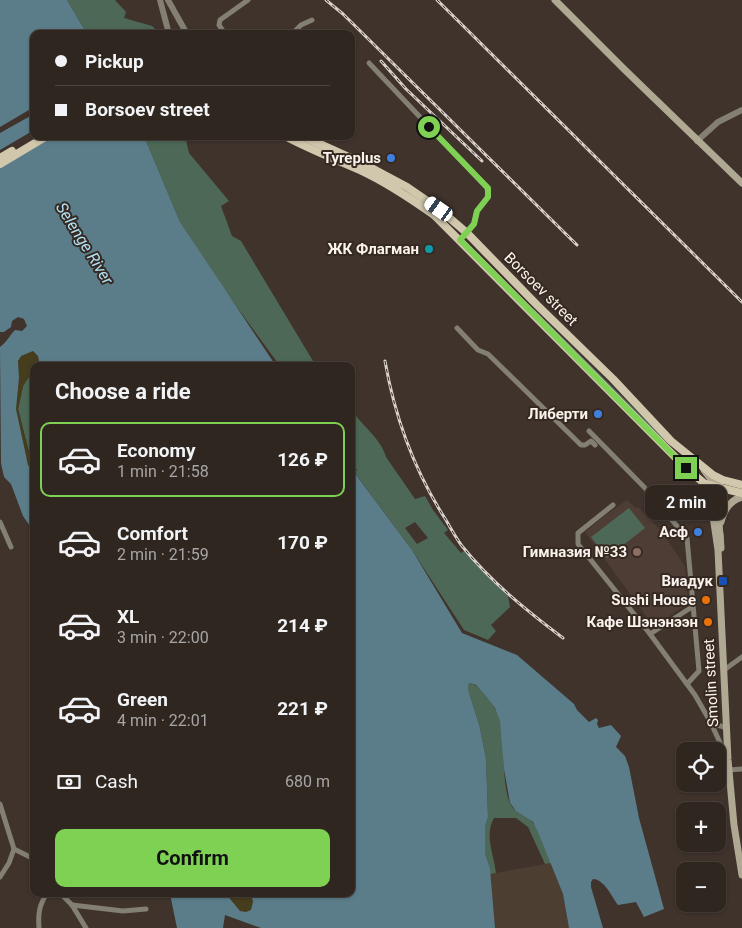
<!DOCTYPE html>
<meta charset="utf-8">
<style>
:root{--surface:#2f2620;--page:#372e29;--text:#f1f3f6;--muted:#a7a5a5;--line:#4a433e;--accent:#7ed153}
body{margin:0;font-family:Roboto,sans-serif;background:var(--page);color:var(--text);height:100vh;display:flex;flex-direction:column;font-size:19px;white-space:nowrap}
*{box-sizing:border-box;margin:0}
p{font-size:16px;color:var(--muted)}
.icon{flex:none;width:28px;height:28px;fill:none;stroke:currentColor;stroke-width:2;stroke-linecap:round;stroke-linejoin:round}
.map{position:relative;flex:1;overflow:hidden}
.drawer{position:absolute;left:30px;top:362px;width:325px;height:535px;display:flex;flex-direction:column;background:var(--surface);border-radius:10px;box-shadow:0 1px 4px #0004,0 0 0 1px var(--line)}
.drawer>*{flex:none}
.guide{position:absolute;left:30px;top:30px;width:325px;height:110px;border-radius:10px;box-shadow:0 1px 4px #0004,0 0 0 1px var(--line);display:grid;align-content:center;height:110px;padding:0 25px;background:var(--surface)}
.fabs{position:absolute;left:676px;top:742px;display:grid;gap:10px}
.fabs a{display:grid;place-items:center;width:50px;height:50px;border-radius:10px;background:var(--surface);box-shadow:0 1px 4px #0004,0 0 0 1px var(--line);font-size:25px}
.end{position:absolute;width:22px;height:22px;margin:-11px;border:6px solid #7ed153;background:#111;box-shadow:0 0 0 2px #111}
.from{border-radius:50%}
.bubble{position:absolute;height:35px;border-radius:10px;background:var(--surface);box-shadow:0 1px 4px #0004,0 0 0 1px var(--line);font-size:16px;font-weight:700;line-height:35px;text-align:center}
.car{position:absolute;width:15px;height:30px;margin:-15px -8px;border-radius:6px;box-shadow:0 0 4px 1px #0007;background:linear-gradient(#fff 24%,#345 0 40%,#fff 0 76%,#345 0 86%,#fff 0)}
.guide b{display:flex;align-items:center;gap:18px;height:48px;font-size:19px}
.guide b+b{border-top:1px solid var(--line)}
.guide i{width:12px;height:12px;background:var(--text)}
ul{padding:0;list-style:none}
li{display:flex;align-items:center;gap:15px;height:75px;margin:0 10px 8px;padding:0 15px;border:2px solid transparent;border-radius:10px}
li div{flex:1}
li b{display:block;font-size:19px}
li em{font-style:normal;font-weight:700}
li.current{border-color:var(--accent)}
li>.icon{width:45px;height:45px;stroke-width:1.5}
h2{padding:0 25px;font-size:22px;line-height:60px}
.pay{display:flex;align-items:center;gap:12px;height:55px;padding:0 25px;font-size:19px}
.pay p{margin-inline-start:auto}
.primary-button{display:flex;gap:10px;margin-top:auto;padding:10px 25px}
.primary-button a{flex:1;height:58px;border-radius:10px;background:var(--accent);color:#111;font-size:20px;font-weight:700;line-height:58px;text-align:center}
.map>svg:first-child{display:block}
.commercial{fill:#4d3e32}
.education{fill:#4e3d35}
.green{fill:#4d6857;fill-rule:evenodd}
.sand{fill:#463d1d}
.water{fill:#5b7d8a}
.pier{fill:#3f332b}
.lines{fill:none;stroke-linecap:round;stroke-linejoin:round}
.minor{stroke:#837f72;stroke-width:5}
.tertiary{stroke:#837f72;stroke-width:6}
.secondary{stroke:#afa893;stroke-width:7}
.primary{stroke:#d1c7ad;stroke-width:8}
.rail-casing{stroke:#dad1cc;stroke-width:3}
.rail{stroke:#352921;stroke-width:1;stroke-dasharray:4;stroke-linecap:butt}
.route{stroke:#7ed153;stroke-width:6}
.shop-dot{fill:#3f7fe0;stroke:#352921;stroke-width:2}
.culture-dot{fill:#0f9aa8;stroke:#352921;stroke-width:2}
.education-dot{fill:#8d6e63;stroke:#352921;stroke-width:2}
.transit-dot{fill:#1a4fb4;stroke:#352921;stroke-width:2}
.food-dot{fill:#e8710a;stroke:#352921;stroke-width:2}
.labels{text-anchor:middle;stroke-width:4;stroke-linejoin:round;paint-order:stroke}
.poi-label{font-size:15px;font-weight:bold;fill:#faf2ed;stroke:#352921;text-anchor:end}
.street-label{font-size:15px;fill:#faf2ed;stroke:#352921}
.water-label{font-size:16px;font-style:italic;fill:#b1e4f8;stroke:#352921}
</style>
<div class="map">
<svg width="742" height="928" viewBox="0 0 742 928">
<rect width="100%" height="100%" fill="#3f332b"/>
<path class="commercial" d="M 551,863 L 563,894 L 569,928 L 495,928 L 490,874 Z"/>
<path class="education" d="M 627,500 L 636,508 L 638,507 L 661,531 L 685,566 L 688,603 L 654,627 L 585,532 L 607,514 Z"/>
<g class="green">
<path d="M 67,0 L 115,0 L 126,12 L 124,18 L 152,26 L 161,34 L 87,34 Z"/>
<path d="M 144,136 L 185,136 L 189,153 L 229,201 L 221,206 L 232,236 L 241,241 L 316,366 L 280,366 L 223,288 L 180,222 Z"/>
<path d="M 534,309 L 667,441 L 665,443 L 533,310 Z"/>
<path d="M 34,371 L 34,471 L 18,409 L 23,386 L 32,372 Z"/>
<path d="M 351,410 C 361,424 382,440 386,457 L 415,499 L 425,496 L 433,510 L 448,530 L 444,533 L 461,553 L 465,550 L 508,596 L 510,607 L 491,625 L 496,631 L 488,640 L 464,630 L 412,550 L 355,473 L 357,470 L 351,463 ZM 415,522 L 428,538 L 417,544 L 405,528 Z"/>
<path d="M 629,508 L 645,528 L 607,558 L 591,537 Z"/>
<path d="M 470,683 C 477,685 481,690 485,695 C 491,702 498,711 500,721 C 506,747 501,775 509,801 C 513,813 527,815 534,824 C 542,835 546,850 551,863 L 545,864 L 528,827 L 516,818 L 494,818 C 484,835 494,855 496,873 L 490,874 L 485,855 L 485,827 L 488,817 L 486,759 L 480,728 L 468,689 L 468,685 Z"/>
</g>
<g class="sand">
<path d="M 33,351 L 38,356 L 40,366 L 34,366 L 34,371 L 32,372 L 23,386 L 18,409 L 34,475 L 28,465 L 16,409 L 19,378 L 18,361 L 20,356 Z"/>
<path d="M 226,894 L 251,894 L 253,902 L 251,910 L 246,913 L 240,911 Z"/>
</g>
<g class="water">
<path d="M 0,0 L 67,0 L 87,34 L 34,34 L 34,136 L 144,136 L 180,222 L 276,366 L 40,366 L 38,356 L 33,351 L 21,356 L 18,361 L 19,378 L 16,409 L 28,465 L 34,475 L 34,532 L 23,516 L 11,484 L 4,477 L 1,463 L 0,347 C 7,342 9,336 15,330 L 22,331 L 27,326 L 24,319 L 18,317 L 12,321 L 11,327 L 4,332 L 0,332 Z"/>
<path d="M 351,468 L 412,550 L 462,633 L 517,655 L 574,704 L 577,710 L 589,722 L 596,718 L 598,720 L 597,724 L 599,728 L 611,725 L 621,736 L 616,747 L 625,756 L 629,767 L 639,818 L 664,909 L 644,917 L 636,902 L 618,905 C 612,897 604,879 593,879 L 591,882 L 591,887 L 603,928 L 569,928 L 563,894 L 538,832 L 533,822 L 516,811 L 510,803 L 504,769 L 500,721 L 495,708 L 485,695 L 476,685 L 470,683 L 468,685 L 468,689 L 480,728 L 486,759 L 488,817 L 485,827 L 485,854 L 490,869 L 495,928 L 261,928 L 225,915 L 223,928 L 177,928 L 170,894 L 226,894 L 240,911 L 246,912 L 251,910 L 253,902 L 251,894 L 351,894 Z"/>
</g>
<g class="pier">
<path d="M 34,107 L 34,114 L 0,133 L 0,127 Z"/>
<path d="M 34,130 L 34,136 L 55,136 L 0,168 L 0,150 Z"/>
</g>
<g class="lines">
<g class="minor">
<path d="M 225,34 L 219,25 L 220,20 L 248,0"/>
<path d="M 292,34 L 301,25 L 312,20"/>
<path d="M 369,63 L 487,188 L 488,197 L 477,211 L 474,224 L 467,233"/>
<path d="M 457,328 L 478,350 L 488,354 L 581,445 L 585,445 L 591,441 L 595,445"/>
<path d="M 589,431 L 645,488 L 687,538 L 699,671 L 687,684"/>
<path d="M 613,505 L 578,533 L 578,544 L 650,634 L 695,695 L 711,723 L 727,758"/>
<path d="M 0,522 L 11,547"/>
<path d="M 650,634 L 692,607"/>
<path d="M 724,670 L 742,657"/>
<path d="M 711,723 L 727,728"/>
<path d="M 729,770 L 742,769"/>
<path d="M 0,804 L 14,849 L 34,859"/>
<path d="M 0,877 L 9,863 L 14,849"/>
<path d="M 61,894 L 72,905 L 86,928"/>
<path d="M 72,905 L 123,911 L 146,909"/>
<path d="M 39,928 C 38,915 39,904 47,894"/>
</g>
<g class="tertiary">
<path d="M 160,0 L 169,34"/>
<path d="M 168,0 L 187,34"/>
<path d="M 697,141 L 718,122 L 742,110"/>
</g>
<g class="secondary">
<path d="M 555,0 L 626,71 L 742,183"/>
<path d="M 704,470 L 717,487 L 720,538"/>
<path d="M 723,480 L 705,484 L 710,496 L 718,550 L 728,760 L 734,825 L 742,875"/>
<path d="M 721,522 C 724,510 730,500 742,497"/>
<path d="M 720,534 L 721,548"/>
</g>
<g class="primary">
<path d="M 285,136 C 309,149 335,159 360,170 C 386,182 410,198 434,215 L 686,468 L 705,484 L 742,493"/>
<path d="M 302,136 L 364,164 L 407,187 L 439,209 L 467,233 L 537,305 L 613,379 L 671,441 L 713,475 L 723,480 L 742,485"/>
<path d="M 0,158 L 12,151"/>
<path d="M 0,164 L 47,136"/>
</g>
<defs>
<g id="rail">
<path d="M 326,0 L 343,14 L 577,245"/>
<path d="M 437,0 L 742,302"/>
<path d="M 381,61 L 406,89 L 482,161"/>
<path d="M 385,361 C 395,418 415,472 446,520 C 451,529 456,538 462,546 C 491,582 527,611 563,638"/>
</g>
</defs>
<use href="#rail" class="rail-casing"/>
<use href="#rail" class="rail"/>
</g>
<g class="lines">
<path class="route" d="M 429,127 L 488,188 L 488,197 L 477,211 L 474,224 L 460,240 L 686,468"/>
</g>
<g class="shop-dot">
<circle cx="391" cy="158" r="5"/>
<circle cx="598" cy="414" r="5"/>
<circle cx="698" cy="532" r="5"/>
</g>
<circle class="culture-dot" cx="429" cy="249" r="5"/>
<circle class="education-dot" cx="637" cy="552" r="5"/>
<rect class="transit-dot" x="718" y="576" width="10" height="10" rx="2.5"/>
<g class="food-dot">
<circle cx="706" cy="600" r="5"/>
<circle cx="708" cy="622" r="5"/>
</g>
<g class="labels">
<g class="poi-label">
<text x="381" y="163">Tyreplus</text>
<text x="419" y="254">ЖК Флагман</text>
<text x="588" y="419">Либерти</text>
<text x="688" y="537">Асф</text>
<text x="627" y="557">Гимназия №33</text>
<text x="713" y="586">Виадук</text>
<text x="696" y="605">Sushi House</text>
<text x="698" y="627">Кафе Шэнэнээн</text>
</g>
<g class="street-label">
<text transform="translate(541 289) rotate(45)" y="5">Borsoev street</text>
<text transform="translate(711 683) rotate(-93)" y="5">Smolin street</text>
</g>
<g class="water-label">
<text transform="translate(85 243) rotate(58)" y="6">Selenge River</text>
</g>
</g>
</svg>
<div class="fabs">
<a><svg class="icon" aria-label="locate" viewBox="0 0 24 24"><circle cx="12" cy="12" r="6"/><path d="M12 2v4M12 18v4M2 12h4M18 12h4"/></svg></a>
<a>+</a>
<a>−</a>
</div>
<i class="end from" style="left:429px;top:127px"></i>
<i class="end" style="left:686px;top:468px"></i>
<div class="bubble" style="left:645px;top:485px;width:82px">2 min</div>
<i class="car" style="left:439px;top:209px;rotate:305deg"></i>
<div class="guide">
<b><i class="from"></i>Pickup</b>
<b><i></i>Borsoev street</b>
</div>
<section class="drawer">
<h2>Choose a ride</h2>
<ul>
<li class="current"><svg class="icon" aria-label="car" viewBox="0 0 24 24"><path d="M5 17H2v-5l4-1 3-4h7l3 4 3 1v5h-3M9 17h6M6 11h13"/><circle cx="7" cy="17" r="2"/><circle cx="17" cy="17" r="2"/></svg><div><b>Economy</b><p>1 min · 21:58</p></div><em>126 ₽</em></li>
<li><svg class="icon" aria-label="car" viewBox="0 0 24 24"><path d="M5 17H2v-5l4-1 3-4h7l3 4 3 1v5h-3M9 17h6M6 11h13"/><circle cx="7" cy="17" r="2"/><circle cx="17" cy="17" r="2"/></svg><div><b>Comfort</b><p>2 min · 21:59</p></div><em>170 ₽</em></li>
<li><svg class="icon" aria-label="car" viewBox="0 0 24 24"><path d="M5 17H2v-5l4-1 3-4h7l3 4 3 1v5h-3M9 17h6M6 11h13"/><circle cx="7" cy="17" r="2"/><circle cx="17" cy="17" r="2"/></svg><div><b>XL</b><p>3 min · 22:00</p></div><em>214 ₽</em></li>
<li><svg class="icon" aria-label="car" viewBox="0 0 24 24"><path d="M5 17H2v-5l4-1 3-4h7l3 4 3 1v5h-3M9 17h6M6 11h13"/><circle cx="7" cy="17" r="2"/><circle cx="17" cy="17" r="2"/></svg><div><b>Green</b><p>4 min · 22:01</p></div><em>221 ₽</em></li>
</ul>
<div class="pay"><svg class="icon" aria-label="cash" viewBox="0 0 24 24"><path d="M3 7h18v10H3z"/><circle cx="12" cy="12" r="2"/></svg>Cash<p>680 m</p></div>
<div class="primary-button"><a>Confirm</a></div>
</section>
</div>
